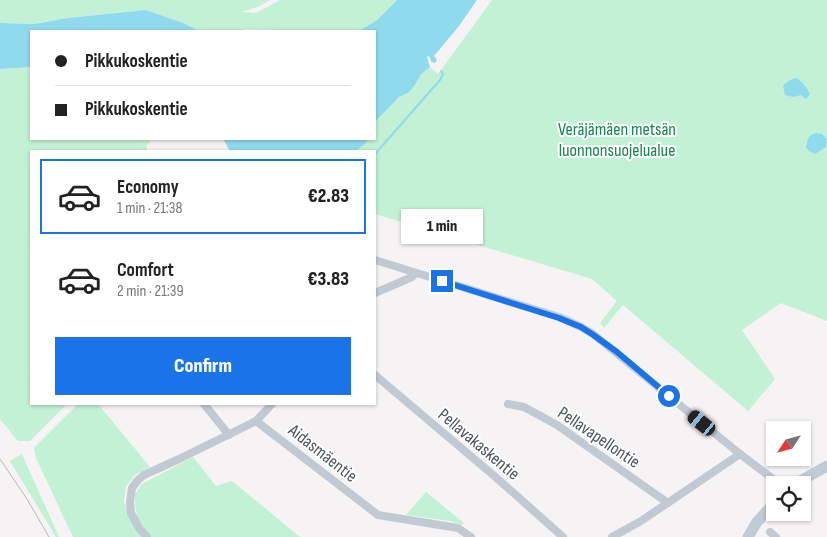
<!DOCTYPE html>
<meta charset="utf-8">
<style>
:root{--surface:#fff;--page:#f2f2f2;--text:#222;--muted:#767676;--line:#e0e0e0;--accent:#1a73e8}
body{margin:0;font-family:"Sofia Sans Condensed",sans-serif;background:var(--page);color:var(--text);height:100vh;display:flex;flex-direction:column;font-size:19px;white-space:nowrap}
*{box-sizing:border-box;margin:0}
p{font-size:16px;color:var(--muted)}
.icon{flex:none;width:28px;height:28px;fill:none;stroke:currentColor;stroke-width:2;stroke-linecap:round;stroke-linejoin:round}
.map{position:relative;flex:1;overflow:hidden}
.sheet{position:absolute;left:30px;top:150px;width:346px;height:255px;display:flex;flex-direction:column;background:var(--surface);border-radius:0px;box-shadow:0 1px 4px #0004}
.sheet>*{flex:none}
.hud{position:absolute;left:30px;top:30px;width:346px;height:110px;border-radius:0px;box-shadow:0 1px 4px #0004;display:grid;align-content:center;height:110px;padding:0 25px;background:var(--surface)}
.needle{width:32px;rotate:234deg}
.buttons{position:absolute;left:766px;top:421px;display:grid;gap:10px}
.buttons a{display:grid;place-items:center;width:45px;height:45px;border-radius:0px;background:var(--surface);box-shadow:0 1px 4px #0004;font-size:25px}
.end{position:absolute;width:22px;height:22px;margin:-11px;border:6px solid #1a73e8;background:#fff;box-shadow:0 0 0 2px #fff}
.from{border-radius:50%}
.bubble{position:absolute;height:35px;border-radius:0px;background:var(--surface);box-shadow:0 1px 4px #0004;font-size:16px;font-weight:800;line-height:35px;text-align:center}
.car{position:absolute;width:15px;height:30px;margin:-15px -8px;border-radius:6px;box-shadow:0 0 4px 1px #0007;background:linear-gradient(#222 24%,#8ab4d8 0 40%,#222 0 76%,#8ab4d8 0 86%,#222 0)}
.hud b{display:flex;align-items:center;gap:18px;height:48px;font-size:19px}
.hud b+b{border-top:1px solid var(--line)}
.hud i{width:12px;height:12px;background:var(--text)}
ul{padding:9px 0 0;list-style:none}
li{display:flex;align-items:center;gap:15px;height:75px;margin:0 10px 8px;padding:0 15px;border:2px solid transparent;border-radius:0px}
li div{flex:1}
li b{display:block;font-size:19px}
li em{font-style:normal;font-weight:800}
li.active{border-color:var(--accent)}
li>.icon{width:45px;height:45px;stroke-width:1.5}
.cta{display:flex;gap:10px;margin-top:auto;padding:10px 25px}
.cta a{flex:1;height:58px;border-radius:0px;background:var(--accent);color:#fff;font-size:20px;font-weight:800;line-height:58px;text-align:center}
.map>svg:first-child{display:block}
.green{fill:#c3f1d5}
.water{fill:#90daee}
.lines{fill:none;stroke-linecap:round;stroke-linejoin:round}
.stream{stroke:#90daee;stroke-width:2}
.street{stroke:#c1cad2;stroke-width:8}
.secondary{stroke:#c1cbd6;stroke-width:11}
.tram{stroke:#b5b8bd;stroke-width:1}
.route{stroke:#1a73e8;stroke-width:6}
.labels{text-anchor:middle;stroke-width:4;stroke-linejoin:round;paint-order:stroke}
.park-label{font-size:18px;fill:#17864f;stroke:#fff}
.street-label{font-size:18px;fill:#4a5661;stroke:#fff}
</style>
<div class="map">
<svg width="827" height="537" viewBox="0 0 827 537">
<rect width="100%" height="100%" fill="#f5f3f3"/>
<g class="green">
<path d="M 0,0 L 270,0 L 260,6 L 242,12 L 254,13 L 260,11 L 280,0 L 397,0 L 377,20 L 359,31 L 310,31 L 245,29 L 241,31 L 198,31 L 186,24 L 146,10 L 68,18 L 34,24 L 0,23 Z"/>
<path d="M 492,0 L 827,0 L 827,321 L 781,303 L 742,330 L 775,379 L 748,411 L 623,305 L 604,328 L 600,323 L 617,301 L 592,279 L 375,214 L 375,151 L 356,151 L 365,144 L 368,139 L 375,139 L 375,122 L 399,97 L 408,93 L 415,85 L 421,73 L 430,67 L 438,74 Z"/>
<path d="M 31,67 L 31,139 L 152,139 L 146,146 L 148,151 L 31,151 L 31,404 L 67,404 L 30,441 L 18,441 L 0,419 L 0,69 Z"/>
<path d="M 78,404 L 98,404 L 150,467 L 135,475 L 126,486 L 124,501 L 129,516 L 144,537 L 73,537 L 36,458 L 34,448 Z"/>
<path d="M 22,454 L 59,537 L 56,537 L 10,461 Z"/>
<path d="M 193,457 L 216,486 L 232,481 L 300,537 L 152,537 L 141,525 L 137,516 L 135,505 L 135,494 L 142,484 Z"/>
<path d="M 426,492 L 464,523 L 462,525 L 450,521 L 406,515 Z"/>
</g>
<g class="water">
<path d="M 397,0 L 477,0 L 459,26 L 434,56 L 437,60 L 435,63 L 432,62 L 432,63 L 429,56 L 427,57 L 430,67 L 421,74 L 415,85 L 408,93 L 399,97 L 375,122 L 375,31 L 359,31 L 377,20 Z"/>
<path d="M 146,10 L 186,24 L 198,31 L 31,31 L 31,67 L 0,69 L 0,23 L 34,24 L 68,18 Z"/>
<path d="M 796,78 C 803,82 806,87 810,94 L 806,99 L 801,95 L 793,97 L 785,95 L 783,86 C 787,81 790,80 796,78 Z"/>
<path d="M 816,133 L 822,134 L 827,139 L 826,147 L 815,154 L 809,151 L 806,147 C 808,139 807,136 816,133 Z"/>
<path d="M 223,139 L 368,139 L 365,144 L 356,151 L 230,151 Z"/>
</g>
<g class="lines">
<path class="stream" d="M 375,154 L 440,80 L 443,74 L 441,71"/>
<g class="street">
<path d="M 375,260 L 559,317 L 581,327 L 593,334 L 740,454 L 781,485"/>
<path d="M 375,293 L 412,277 L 415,273"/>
<path d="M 375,375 L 499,480 L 563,537"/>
<path d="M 204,404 L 229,435"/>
<path d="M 508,404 L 524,407 L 557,425 L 668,503"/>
<path d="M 256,421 L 378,515 L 458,528 L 471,537"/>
<path d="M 770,532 L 776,537"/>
<path d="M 147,537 L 139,528 L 131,513 L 130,502 L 132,488 L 138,480 L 144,475 L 179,459 L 256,421 L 272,404"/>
<path d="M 612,537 L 641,521 L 740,454"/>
</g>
<g class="secondary">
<path d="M 793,485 L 827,466"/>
<path d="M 748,537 L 757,522 L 775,502"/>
</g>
<path class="tram" d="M 0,459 L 27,499 L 49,537"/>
</g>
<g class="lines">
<path class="route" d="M 442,281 L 559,318 L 581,327 L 592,334 L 617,352 L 669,396"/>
</g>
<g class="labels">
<g class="park-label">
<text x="617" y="135">Veräjämäen metsän<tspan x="617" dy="21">luonnonsuojelualue</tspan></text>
</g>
<g class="street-label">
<text transform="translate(599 437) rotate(34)" y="6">Pellavapellontie</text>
<text transform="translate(479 444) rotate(40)" y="6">Pellavakaskentie</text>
<text transform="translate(323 453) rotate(38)" y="6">Aidasmäentie</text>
</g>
</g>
</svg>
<div class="buttons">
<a><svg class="needle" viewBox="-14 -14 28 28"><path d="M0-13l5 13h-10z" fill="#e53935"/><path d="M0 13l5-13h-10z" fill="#767676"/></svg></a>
<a><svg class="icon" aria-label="locate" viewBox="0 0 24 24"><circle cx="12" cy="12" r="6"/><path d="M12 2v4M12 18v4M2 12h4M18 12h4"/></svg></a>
</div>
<i class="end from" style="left:669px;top:396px"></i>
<i class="end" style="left:442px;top:281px"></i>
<div class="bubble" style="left:401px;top:209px;width:82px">1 min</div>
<i class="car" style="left:702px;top:423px;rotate:309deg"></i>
<div class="hud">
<b><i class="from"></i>Pikkukoskentie</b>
<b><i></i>Pikkukoskentie</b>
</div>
<section class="sheet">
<ul>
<li class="active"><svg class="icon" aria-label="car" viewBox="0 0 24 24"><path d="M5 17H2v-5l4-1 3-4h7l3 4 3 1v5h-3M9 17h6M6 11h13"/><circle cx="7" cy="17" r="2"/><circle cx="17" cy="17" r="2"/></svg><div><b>Economy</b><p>1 min · 21:38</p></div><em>€2.83</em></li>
<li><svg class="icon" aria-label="car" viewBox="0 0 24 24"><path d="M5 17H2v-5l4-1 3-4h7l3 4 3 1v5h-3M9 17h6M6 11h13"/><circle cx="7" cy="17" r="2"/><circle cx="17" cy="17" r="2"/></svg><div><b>Comfort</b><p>2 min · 21:39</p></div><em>€3.83</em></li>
</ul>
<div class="cta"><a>Confirm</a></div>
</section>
</div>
